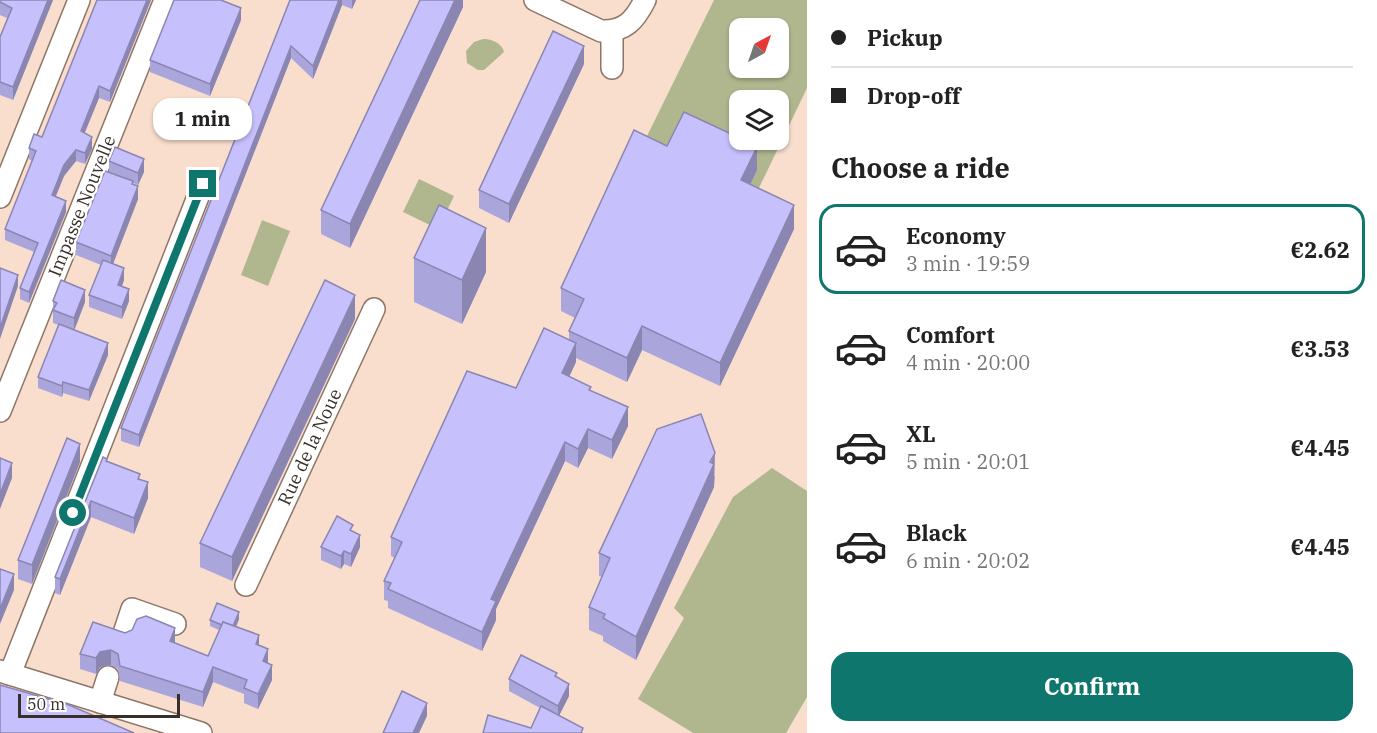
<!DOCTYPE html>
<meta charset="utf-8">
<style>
:root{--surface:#fff;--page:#f6f6f6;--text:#222;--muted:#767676;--line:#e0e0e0;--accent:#0f766e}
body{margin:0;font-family:"IBM Plex Serif",serif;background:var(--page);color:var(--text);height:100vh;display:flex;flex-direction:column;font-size:22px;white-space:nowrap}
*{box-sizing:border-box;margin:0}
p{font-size:20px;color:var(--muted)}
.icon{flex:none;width:33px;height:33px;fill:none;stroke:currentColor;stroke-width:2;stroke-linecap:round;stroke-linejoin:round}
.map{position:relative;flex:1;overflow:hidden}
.details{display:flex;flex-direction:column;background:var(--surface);width:570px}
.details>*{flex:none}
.hud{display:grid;align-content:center;height:132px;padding:0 24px;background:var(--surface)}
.needle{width:39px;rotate:40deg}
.controls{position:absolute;left:729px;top:18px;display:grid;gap:12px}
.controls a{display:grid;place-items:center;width:60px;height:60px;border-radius:12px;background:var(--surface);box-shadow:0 2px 4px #0004;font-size:30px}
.scale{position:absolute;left:18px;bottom:15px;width:162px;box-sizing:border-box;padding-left:6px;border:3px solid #392f29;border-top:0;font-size:16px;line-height:21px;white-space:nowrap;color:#392f29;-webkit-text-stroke:4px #fff;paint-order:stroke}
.end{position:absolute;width:27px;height:27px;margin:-14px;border:8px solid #0f766e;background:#fff;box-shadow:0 0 0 3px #fff}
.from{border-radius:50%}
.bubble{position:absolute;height:42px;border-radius:18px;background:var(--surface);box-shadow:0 2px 4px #0004;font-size:20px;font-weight:700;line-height:42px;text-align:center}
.hud b{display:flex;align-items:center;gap:21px;height:57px;font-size:22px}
.hud b+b{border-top:2px solid var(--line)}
.hud i{width:15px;height:15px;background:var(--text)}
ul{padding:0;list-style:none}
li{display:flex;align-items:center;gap:18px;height:90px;margin:0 12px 9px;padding:0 12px;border:3px solid transparent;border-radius:18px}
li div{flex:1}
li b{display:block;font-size:22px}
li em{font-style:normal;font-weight:700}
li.selected{border-color:var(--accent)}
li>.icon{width:54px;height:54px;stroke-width:1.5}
h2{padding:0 24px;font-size:27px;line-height:72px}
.button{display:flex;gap:12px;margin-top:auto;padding:12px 24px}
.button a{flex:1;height:69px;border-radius:18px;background:var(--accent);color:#fff;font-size:24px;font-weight:700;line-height:69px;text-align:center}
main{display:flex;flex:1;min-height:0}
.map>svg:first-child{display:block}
.green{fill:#b0b78f;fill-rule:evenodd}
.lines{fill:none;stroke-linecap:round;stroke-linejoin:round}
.minor-casing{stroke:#8e7667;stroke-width:24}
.minor{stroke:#fff;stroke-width:21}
.wall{fill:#aaa5da}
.shaded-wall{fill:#8b86b1}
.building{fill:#c6c0fd;stroke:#8b86b1;stroke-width:1.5}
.route{stroke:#0f766e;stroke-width:8}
.labels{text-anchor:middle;stroke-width:4.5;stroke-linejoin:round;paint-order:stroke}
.street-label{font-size:18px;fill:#392f29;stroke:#fff}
</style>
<main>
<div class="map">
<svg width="807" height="733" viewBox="0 0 807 733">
<rect width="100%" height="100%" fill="#f9dece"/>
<g class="green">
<path d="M 714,0 L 807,0 L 807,88 L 758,190 L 647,136 ZM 740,28 L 778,28 L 778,68 L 740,68 ZM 740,100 L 778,100 L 778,140 L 740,140 Z"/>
<path d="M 483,39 C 491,38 503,44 504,52 L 484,70 L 478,70 L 467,63 L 466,51 L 474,42 Z"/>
<path d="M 419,179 L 454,196 L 438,229 L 403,212 Z"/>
<path d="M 262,220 L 290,231 L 268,286 L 241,275 Z"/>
<path d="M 772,468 L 807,491 L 807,697 L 786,733 L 693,733 L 638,699 L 684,618 L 674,608 L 733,497 Z"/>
</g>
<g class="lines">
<defs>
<g id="minor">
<path d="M 535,0 L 601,31 C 625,32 635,20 645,0"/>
<path d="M 612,32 L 612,68"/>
<path d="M 0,197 L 79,0"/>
<path d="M 0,411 L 165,0"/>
<path d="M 246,585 L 374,309"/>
<path d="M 123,636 L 132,609 L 175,624"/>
<path d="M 0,671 L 201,733"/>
<path d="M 10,674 L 203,184"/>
<path d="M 100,702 L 108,677"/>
</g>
</defs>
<use href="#minor" class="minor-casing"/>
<use href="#minor" class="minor"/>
</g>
<g class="wall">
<path d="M 0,0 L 53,0 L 13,100 L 0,95 L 0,37 L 7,18 L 0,15 Z"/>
<path d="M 151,0 L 110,102 L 99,98 L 84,133 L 92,149 L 85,164 L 76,161 L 64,176 L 55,197 L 66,212 L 29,303 L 20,299 L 20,288 L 34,252 L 5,240 L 5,229 L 32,161 L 29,159 L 29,148 L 42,137 Z"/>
<path d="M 290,0 L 356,0 L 352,9 L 342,5 L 313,79 L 291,58 L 139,447 L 121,441 L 121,428 Z"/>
<path d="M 463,0 L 463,7 L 350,248 L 321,234 L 321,210 Z"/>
<path d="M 241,20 L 210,96 L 150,72 L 150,60 Z"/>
<path d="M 584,64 L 509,223 L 479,208 L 479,190 Z"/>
<path d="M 667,146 L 757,170 L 750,185 L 794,229 L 720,386 L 642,350 L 627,382 L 576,358 L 576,362 L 569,377 L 591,391 L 628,426 L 612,459 L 588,448 L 578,468 L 565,461 L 496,609 L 496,620 L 482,651 L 388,608 L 388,601 L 384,600 L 384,581 L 395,558 L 391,556 L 391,537 L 516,388 L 569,339 L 569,331 L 575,318 L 561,311 L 561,288 Z"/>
<path d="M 109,161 L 144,172 L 138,185 L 133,183 L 138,199 L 113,264 L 124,280 L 122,286 L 129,301 L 122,319 L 89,307 L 89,295 L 101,265 L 76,255 L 76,242 L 109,172 Z"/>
<path d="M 414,258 L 486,272 L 462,324 L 414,302 Z"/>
<path d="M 53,301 L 85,302 L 74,330 L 108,355 L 89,401 L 63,393 L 62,397 L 38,388 L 38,377 L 59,325 L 53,323 Z"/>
<path d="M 355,319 L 232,581 L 200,567 L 200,543 Z"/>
<path d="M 80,462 L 32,584 L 18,579 L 18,560 Z"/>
<path d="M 107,462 L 140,479 L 148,498 L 134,534 L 91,517 L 60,595 L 55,593 L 55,577 Z"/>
<path d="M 715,476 L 714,487 L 636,660 L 603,641 L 603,636 L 589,630 L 589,607 L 602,577 L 599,576 L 599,553 Z"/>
<path d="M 353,532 L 360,547 L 351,567 L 344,564 L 341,569 L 321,560 L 321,547 Z"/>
<path d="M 239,619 L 236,627 L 259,645 L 268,663 L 272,680 L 258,709 L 244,703 L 244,694 L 213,682 L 203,707 L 120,681 L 118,669 L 111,665 L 100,667 L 96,674 L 80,669 L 80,654 L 125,633 L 175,643 L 208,656 L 219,630 L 210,626 L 210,620 Z"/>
<path d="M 557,677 L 569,696 L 559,715 L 583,733 L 483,733 L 531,728 L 540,708 L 509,691 L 509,679 Z"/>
</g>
<g class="shaded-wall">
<path d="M 48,0 L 53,0 L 13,100 L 13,87 Z"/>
<path d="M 147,0 L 151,0 L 110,102 L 110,91 Z"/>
<path d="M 339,0 L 342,0 L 342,5 L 313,79 L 313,66 Z"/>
<path d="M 352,0 L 356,0 L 352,9 Z"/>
<path d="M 455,0 L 463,0 L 463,7 L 350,248 L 350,224 Z"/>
<path d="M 241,8 L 241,20 L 210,96 L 210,84 Z"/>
<path d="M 291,46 L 291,58 L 139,447 L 139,435 Z"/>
<path d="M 584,46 L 584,64 L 509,223 L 509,204 Z"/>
<path d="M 99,86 L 99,98 L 81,142 L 81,131 Z"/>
<path d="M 92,137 L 92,149 L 85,164 L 85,153 Z"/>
<path d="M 757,147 L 757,170 L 741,204 L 741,180 Z"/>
<path d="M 76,150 L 76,161 L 64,176 L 52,206 L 52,195 L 64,165 Z"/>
<path d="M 144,159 L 144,172 L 138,185 L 138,173 Z"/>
<path d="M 138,186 L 138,199 L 111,269 L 111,256 Z"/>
<path d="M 66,201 L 66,212 L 29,303 L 29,292 Z"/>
<path d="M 794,205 L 794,229 L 720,386 L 720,363 Z"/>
<path d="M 486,228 L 486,272 L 462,324 L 462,280 Z"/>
<path d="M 124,268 L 124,280 L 118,296 L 118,285 Z"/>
<path d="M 18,275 L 18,286 L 0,339 L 0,328 Z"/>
<path d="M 129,289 L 129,301 L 122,319 L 122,307 Z"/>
<path d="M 85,290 L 85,302 L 74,331 L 74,318 Z"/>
<path d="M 355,295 L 355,319 L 232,581 L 232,557 Z"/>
<path d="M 642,326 L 642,350 L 627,382 L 627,358 Z"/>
<path d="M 108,343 L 108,355 L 89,401 L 89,390 Z"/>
<path d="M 576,343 L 576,362 L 562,392 L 562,373 Z"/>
<path d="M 63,382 L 63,393 L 62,397 L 62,386 Z"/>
<path d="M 628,407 L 628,426 L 612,459 L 612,440 Z"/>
<path d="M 588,429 L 588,448 L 578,468 L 578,449 Z"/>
<path d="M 565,442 L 565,461 L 496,609 L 496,620 L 482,651 L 482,632 L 491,599 Z"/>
<path d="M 80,444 L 80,462 L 32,584 L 32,565 Z"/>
<path d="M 715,453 L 714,487 L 636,660 L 636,637 Z"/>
<path d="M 12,463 L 12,478 L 0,509 L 0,494 Z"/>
<path d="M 148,482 L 148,498 L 134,534 L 134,518 Z"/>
<path d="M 91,501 L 91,517 L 60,595 L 60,579 Z"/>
<path d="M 360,535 L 360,547 L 351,567 L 351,554 Z"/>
<path d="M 344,551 L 344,564 L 341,569 L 341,556 Z"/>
<path d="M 14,574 L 14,590 L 0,624 L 0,609 Z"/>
<path d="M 239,612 L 239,619 L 232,636 L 232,629 Z"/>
<path d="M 175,628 L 175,643 L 170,641 Z"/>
<path d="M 259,635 L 259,650 L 256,644 Z"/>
<path d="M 268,649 L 268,664 L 263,661 Z"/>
<path d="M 111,650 L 111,665 L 100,667 L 96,674 L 96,658 L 100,652 Z"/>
<path d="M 272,665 L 272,680 L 258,709 L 258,694 Z"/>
<path d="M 213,667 L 213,682 L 203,707 L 203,692 Z"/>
<path d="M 569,684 L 569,696 L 558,718 L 558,706 Z"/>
<path d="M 427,703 L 427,716 L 419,733 L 413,733 Z"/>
</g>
<g class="building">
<path d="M 0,0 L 48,0 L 13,87 L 0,82 L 0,37 L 12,8 L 0,2 Z"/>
<path d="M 97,0 L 147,0 L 110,91 L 99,86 L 81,131 L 92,137 L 85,153 L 76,150 L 64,165 L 52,195 L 66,201 L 29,292 L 20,288 L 38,243 L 5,229 L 36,151 L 29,148 L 34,134 L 42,137 Z"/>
<path d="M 174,0 L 221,0 L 241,8 L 210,84 L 150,60 Z"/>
<path d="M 290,0 L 339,0 L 313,66 L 291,46 L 139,435 L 121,428 Z"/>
<path d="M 420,0 L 455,0 L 350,224 L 321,210 Z"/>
<path d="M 553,31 L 584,46 L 509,204 L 479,190 Z"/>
<path d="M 684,112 L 740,138 L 740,140 L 742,140 L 757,147 L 741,180 L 794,205 L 720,363 L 642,326 L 627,358 L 569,331 L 584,299 L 561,288 L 634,130 L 667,146 Z"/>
<path d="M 115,147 L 144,159 L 138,173 L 109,161 Z"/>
<path d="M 105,171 L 133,181 L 132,184 L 138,186 L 111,256 L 76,242 Z"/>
<path d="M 439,205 L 486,228 L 462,280 L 414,258 Z"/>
<path d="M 103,260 L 124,268 L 118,285 L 129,289 L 122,307 L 89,295 Z"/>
<path d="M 0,268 L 18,275 L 0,328 Z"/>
<path d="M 61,280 L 85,290 L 74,318 L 53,310 L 57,303 L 53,301 Z"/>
<path d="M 325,280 L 355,295 L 232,557 L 200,543 Z"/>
<path d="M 59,324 L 108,343 L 89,390 L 63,382 L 62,386 L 38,377 Z"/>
<path d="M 544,328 L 576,343 L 562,373 L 591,387 L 589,390 L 628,407 L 612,440 L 588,429 L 578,449 L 565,442 L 491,599 L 496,601 L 482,632 L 388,589 L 391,583 L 384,581 L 402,542 L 391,537 L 467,371 L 516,388 Z"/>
<path d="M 701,414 L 715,453 L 710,462 L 714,464 L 636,637 L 603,618 L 605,614 L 589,607 L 610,558 L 599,553 L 657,429 Z"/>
<path d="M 67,438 L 80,444 L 32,565 L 18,560 Z"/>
<path d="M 103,457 L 107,459 L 106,461 L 140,474 L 138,479 L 148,482 L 134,518 L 91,501 L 60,579 L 55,577 Z"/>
<path d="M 0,458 L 12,463 L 0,494 Z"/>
<path d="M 337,516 L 353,525 L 350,530 L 360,535 L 351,554 L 344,551 L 341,556 L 321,547 Z"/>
<path d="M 0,569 L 14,574 L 0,609 Z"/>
<path d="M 217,603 L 239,612 L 233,626 L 223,622 L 222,625 L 210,620 Z"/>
<path d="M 146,616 L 175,628 L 170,641 L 208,656 L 223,622 L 259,635 L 256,644 L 268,649 L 263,661 L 272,665 L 258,694 L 244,688 L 247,680 L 213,667 L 203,692 L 120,666 L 118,654 L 111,650 L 100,652 L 96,658 L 80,654 L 93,622 L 125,633 L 132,630 L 137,619 Z"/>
<path d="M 521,655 L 557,673 L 555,676 L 569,684 L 558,706 L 509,679 Z"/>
<path d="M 0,685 L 69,705 L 134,733 L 0,733 Z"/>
<path d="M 402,691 L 427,703 L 413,733 L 383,733 Z"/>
<path d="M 541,706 L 583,728 L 581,733 L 483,733 L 488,715 L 531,728 Z"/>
</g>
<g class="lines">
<path class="route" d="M 73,513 L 203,184"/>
</g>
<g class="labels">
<g class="street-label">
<text transform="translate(82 206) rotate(-68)" y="6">Impasse Nouvelle</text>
<text transform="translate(310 447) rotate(-65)" y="6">Rue de la Noue</text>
</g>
</g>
</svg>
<div class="controls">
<a><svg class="needle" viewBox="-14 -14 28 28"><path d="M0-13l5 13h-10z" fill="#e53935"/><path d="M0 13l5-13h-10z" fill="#767676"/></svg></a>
<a><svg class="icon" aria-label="layers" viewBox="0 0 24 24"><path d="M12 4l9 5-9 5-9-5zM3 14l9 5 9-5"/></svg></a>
</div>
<div class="scale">50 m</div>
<i class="end from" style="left:73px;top:513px"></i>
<i class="end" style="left:203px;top:184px"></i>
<div class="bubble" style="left:153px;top:98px;width:99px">1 min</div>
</div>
<section class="details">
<div class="hud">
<b><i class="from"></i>Pickup</b>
<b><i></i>Drop-off</b>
</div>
<h2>Choose a ride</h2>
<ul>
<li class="selected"><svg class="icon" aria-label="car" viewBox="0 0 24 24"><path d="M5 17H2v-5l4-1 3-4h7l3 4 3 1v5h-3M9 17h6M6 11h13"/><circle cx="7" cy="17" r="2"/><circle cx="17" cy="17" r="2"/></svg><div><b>Economy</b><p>3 min · 19:59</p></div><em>€2.62</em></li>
<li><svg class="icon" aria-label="car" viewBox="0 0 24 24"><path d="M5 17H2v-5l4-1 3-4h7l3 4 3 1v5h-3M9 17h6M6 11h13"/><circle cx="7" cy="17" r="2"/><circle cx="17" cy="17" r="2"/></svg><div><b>Comfort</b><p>4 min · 20:00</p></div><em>€3.53</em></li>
<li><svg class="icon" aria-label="car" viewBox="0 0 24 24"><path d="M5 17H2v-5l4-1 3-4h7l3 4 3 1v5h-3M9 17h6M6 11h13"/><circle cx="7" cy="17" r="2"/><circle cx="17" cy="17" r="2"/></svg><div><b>XL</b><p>5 min · 20:01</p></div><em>€4.45</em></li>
<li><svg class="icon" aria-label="car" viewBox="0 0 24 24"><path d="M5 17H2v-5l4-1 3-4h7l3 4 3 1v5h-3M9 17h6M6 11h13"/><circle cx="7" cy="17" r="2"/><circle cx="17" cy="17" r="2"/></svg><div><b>Black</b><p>6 min · 20:02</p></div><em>€4.45</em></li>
</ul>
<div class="button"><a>Confirm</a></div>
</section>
</main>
